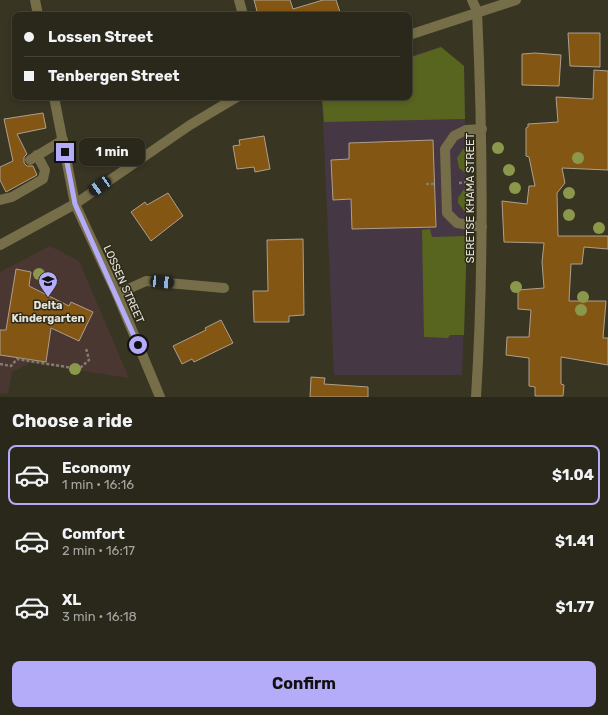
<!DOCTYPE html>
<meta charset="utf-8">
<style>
:root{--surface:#2a281a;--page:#363427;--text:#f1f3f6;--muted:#a5a6a2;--line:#464439;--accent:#b4acf9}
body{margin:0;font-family:Rubik,sans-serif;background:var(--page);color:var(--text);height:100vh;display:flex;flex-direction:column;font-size:15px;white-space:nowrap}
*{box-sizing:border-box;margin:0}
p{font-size:13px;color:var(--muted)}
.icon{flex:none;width:22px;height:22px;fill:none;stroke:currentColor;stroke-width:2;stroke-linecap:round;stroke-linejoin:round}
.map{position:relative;height:397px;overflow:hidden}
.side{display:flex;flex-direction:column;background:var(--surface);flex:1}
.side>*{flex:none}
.banner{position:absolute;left:12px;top:12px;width:400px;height:88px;border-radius:8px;box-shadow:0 2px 6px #0003,0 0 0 1px var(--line);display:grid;align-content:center;height:88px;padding:0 12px;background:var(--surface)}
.end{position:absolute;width:18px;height:18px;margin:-9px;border:5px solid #b4acf9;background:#111;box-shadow:0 0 0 2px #111}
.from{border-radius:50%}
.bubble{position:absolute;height:28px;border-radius:8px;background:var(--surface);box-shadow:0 2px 6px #0003,0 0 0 1px var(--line);font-size:13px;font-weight:700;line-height:28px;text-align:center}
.car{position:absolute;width:12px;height:24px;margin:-12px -6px;border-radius:5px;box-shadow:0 0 3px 1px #0007;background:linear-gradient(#222 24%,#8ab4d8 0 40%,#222 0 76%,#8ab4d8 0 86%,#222 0)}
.banner b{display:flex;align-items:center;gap:14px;height:38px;font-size:15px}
.banner b+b{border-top:1px solid var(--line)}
.banner i{width:10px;height:10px;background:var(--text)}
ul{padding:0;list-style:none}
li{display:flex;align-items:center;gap:12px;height:60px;margin:0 8px 6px;padding:0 4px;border:2px solid transparent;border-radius:8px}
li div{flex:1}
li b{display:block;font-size:15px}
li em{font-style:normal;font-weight:700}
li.selected{border-color:var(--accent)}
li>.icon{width:36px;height:36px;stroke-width:1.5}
h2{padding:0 12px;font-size:18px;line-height:48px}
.cta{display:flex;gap:8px;margin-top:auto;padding:8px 12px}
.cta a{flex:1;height:46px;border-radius:8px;background:var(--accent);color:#111;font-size:16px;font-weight:700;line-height:46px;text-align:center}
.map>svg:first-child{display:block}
.commercial{fill:#453744}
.education{fill:#4b3731}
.green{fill:#58651f}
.building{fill:#845613;stroke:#ae9f8e}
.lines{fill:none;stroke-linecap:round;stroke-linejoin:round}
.path{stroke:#807d6e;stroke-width:2.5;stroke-dasharray:3 2;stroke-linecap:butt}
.minor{stroke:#766e48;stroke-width:10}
.tree{fill:#8b974a}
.route{stroke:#b4acf9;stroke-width:5}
.labels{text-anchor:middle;stroke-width:3;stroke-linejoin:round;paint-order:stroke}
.street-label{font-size:11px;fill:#e7e5db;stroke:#2e2b1a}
.poi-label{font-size:11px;font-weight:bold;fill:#e7e5db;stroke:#2e2b1a}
</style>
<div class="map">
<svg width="608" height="397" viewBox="0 0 608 397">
<rect width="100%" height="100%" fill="#383523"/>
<path class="commercial" d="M 441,47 L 464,66 L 467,236 L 462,375 L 334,375 L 322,97 L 409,97 L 409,56 Z"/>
<path class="education" d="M 50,246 L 79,261 L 129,378 L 30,363 L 12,372 L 8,394 L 0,393 L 0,272 Z"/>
<g class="green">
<path d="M 441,47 L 464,66 L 465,119 L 324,122 L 322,97 L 409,97 L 409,58 Z"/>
<path d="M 469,148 L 470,172 L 464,172 L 459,168 L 457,158 L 463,149 Z"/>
<path d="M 470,188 L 471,212 L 465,212 L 458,203 L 458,198 L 464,189 Z"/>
<path d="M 430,229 L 432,237 L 467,236 L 464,335 L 450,335 L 448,338 L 424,337 L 422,230 Z"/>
</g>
<g class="building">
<path d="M 254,0 L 290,0 L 293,9 L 323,0 L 336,0 L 341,15 L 258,15 Z"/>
<path d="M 568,33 L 600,33 L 600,67 L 570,66 Z"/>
<path d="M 535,53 L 561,55 L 559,86 L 522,85 L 522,54 Z"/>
<path d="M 594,70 L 608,71 L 608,170 L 562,168 L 565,183 L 557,193 L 558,236 L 608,236 L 608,249 L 584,247 L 582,264 L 571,264 L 569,301 L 606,301 L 603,338 L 608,338 L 608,365 L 561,357 L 561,384 L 564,385 L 563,396 L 535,396 L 535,387 L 529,386 L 529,358 L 506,355 L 507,337 L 529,337 L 531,310 L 518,309 L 518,290 L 544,288 L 542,262 L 544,243 L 504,242 L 502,201 L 527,204 L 529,186 L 535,186 L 529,157 L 526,156 L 526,128 L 528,127 L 528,124 L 558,122 L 556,97 L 593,99 Z"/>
<path d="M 43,113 L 46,128 L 17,134 L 27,154 L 24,157 L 24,163 L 27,166 L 33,166 L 37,175 L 6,192 L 0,180 L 0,167 L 13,161 L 4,119 Z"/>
<path d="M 264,136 L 270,169 L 255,172 L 254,167 L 237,169 L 233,146 L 240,145 L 239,140 Z"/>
<path d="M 433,140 L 436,227 L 352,229 L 351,199 L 333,200 L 331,160 L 349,159 L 349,143 Z"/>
<path d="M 168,193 L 183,216 L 151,241 L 131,212 L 145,202 L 147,205 Z"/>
<path d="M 303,239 L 304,315 L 289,316 L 289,322 L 254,322 L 253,291 L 268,291 L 267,240 Z"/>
<path d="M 16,269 L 31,272 L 29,286 L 69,306 L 71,302 L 93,312 L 79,341 L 51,328 L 46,362 L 0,355 L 0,330 L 6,330 Z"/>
<path d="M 221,320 L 233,343 L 194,362 L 192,359 L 182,364 L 173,346 L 206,330 L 205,328 Z"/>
<path d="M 311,377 L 325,378 L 324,384 L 368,387 L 368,397 L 310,397 Z"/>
</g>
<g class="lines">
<g class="path">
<path d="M 459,183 L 470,182"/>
<path d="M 426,184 L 434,184"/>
<path d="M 0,364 L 11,366 L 17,359 L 79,369 L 89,360 L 86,348"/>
</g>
<g class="minor">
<path d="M 35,0 L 38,15"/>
<path d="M 239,0 L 243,15"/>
<path d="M 472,0 L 477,11 C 483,141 484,267 476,397"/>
<path d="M 409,35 L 516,0"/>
<path d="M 54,97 L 75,204 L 117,294 L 160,397"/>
<path d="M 30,160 L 63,140"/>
<path d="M 0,200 L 12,197 L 43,179 L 45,170 L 37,155"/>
<path d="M 482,227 L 457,223 L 447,213 L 445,149 L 454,136 L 466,130 L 482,129"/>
<path d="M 0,245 L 75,204 L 190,125 L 237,97"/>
<path d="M 117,294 L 146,281 L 224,288"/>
</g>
</g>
<g class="tree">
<circle cx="498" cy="148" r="6"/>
<circle cx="578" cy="158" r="6"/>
<circle cx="509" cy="170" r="6"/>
<circle cx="515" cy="188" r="6"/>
<circle cx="569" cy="193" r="6"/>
<circle cx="569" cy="215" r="6"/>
<circle cx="599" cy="228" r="6"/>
<circle cx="39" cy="274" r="6"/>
<circle cx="516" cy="287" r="6"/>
<circle cx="583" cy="297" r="6"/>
<circle cx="581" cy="310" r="6"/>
<circle cx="75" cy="369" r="6"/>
</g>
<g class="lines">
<path class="route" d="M 65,152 L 75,204 L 138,345"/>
</g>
<defs>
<symbol id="school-pin" viewBox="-11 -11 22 30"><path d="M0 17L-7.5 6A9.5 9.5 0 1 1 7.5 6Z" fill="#b4acf9" stroke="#2e2b1a"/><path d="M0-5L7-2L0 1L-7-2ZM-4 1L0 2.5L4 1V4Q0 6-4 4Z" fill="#111"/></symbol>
</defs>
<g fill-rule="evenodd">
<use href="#school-pin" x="37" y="270" width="22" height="30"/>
</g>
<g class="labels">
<g class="street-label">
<text transform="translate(470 198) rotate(-90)" y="4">SERETSE KHAMA STREET</text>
<text transform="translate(124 284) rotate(66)" y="4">LOSSEN STREET</text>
</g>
<g class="poi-label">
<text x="48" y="309">Delta<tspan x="48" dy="13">Kindergarten</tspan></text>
</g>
</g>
</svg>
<i class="end from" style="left:138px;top:345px"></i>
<i class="end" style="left:65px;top:152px"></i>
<div class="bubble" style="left:79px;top:138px;width:66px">1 min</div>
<i class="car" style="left:100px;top:186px;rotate:235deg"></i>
<i class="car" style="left:162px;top:282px;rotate:95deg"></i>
<div class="banner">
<b><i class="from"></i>Lossen Street</b>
<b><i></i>Tenbergen Street</b>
</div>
</div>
<section class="side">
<h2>Choose a ride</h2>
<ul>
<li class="selected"><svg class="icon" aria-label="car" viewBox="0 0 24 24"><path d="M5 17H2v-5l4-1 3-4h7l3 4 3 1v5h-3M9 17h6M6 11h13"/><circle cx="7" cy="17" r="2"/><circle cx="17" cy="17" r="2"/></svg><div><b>Economy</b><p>1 min · 16:16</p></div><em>$1.04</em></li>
<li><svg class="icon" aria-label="car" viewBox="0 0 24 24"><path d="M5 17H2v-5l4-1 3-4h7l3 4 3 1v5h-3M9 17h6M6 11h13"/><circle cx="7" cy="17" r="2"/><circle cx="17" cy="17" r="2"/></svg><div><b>Comfort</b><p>2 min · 16:17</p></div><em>$1.41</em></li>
<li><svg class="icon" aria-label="car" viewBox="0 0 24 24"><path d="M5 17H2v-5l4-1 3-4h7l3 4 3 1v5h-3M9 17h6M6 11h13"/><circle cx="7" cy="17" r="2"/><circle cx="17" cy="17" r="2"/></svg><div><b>XL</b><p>3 min · 16:18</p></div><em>$1.77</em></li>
</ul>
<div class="cta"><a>Confirm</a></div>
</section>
